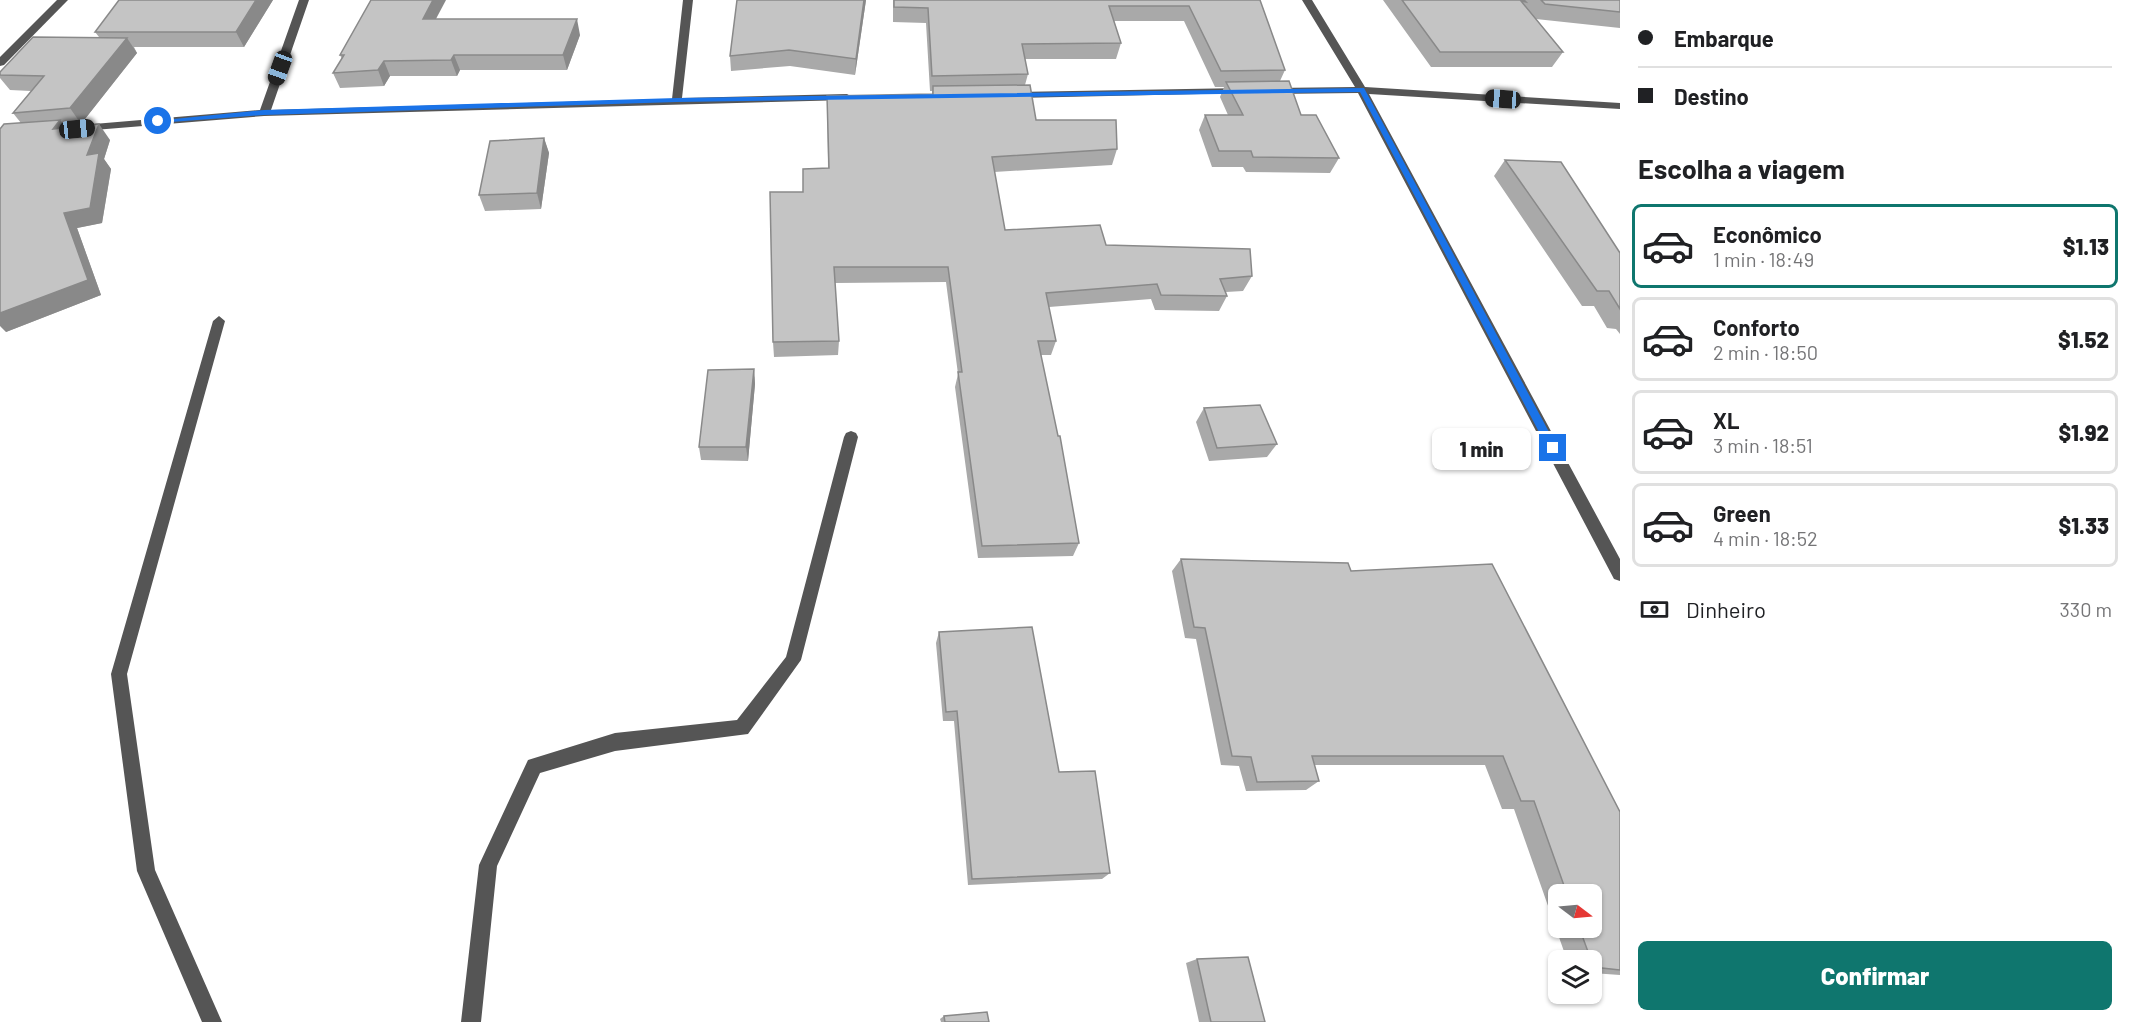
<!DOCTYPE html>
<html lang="pt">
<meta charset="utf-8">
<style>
:root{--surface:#fff;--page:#f2f2f2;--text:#202124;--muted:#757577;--line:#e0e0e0;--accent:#0f766e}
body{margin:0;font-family:Barlow,sans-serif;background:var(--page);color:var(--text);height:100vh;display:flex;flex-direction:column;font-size:22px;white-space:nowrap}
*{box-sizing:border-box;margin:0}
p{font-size:20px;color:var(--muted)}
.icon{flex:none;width:33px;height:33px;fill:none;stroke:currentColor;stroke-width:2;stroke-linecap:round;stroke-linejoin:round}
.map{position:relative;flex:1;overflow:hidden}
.panel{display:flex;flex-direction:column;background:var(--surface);width:510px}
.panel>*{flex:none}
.banner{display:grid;align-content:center;height:132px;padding:0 18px;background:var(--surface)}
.needle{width:39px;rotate:106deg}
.fabs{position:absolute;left:1548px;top:884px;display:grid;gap:12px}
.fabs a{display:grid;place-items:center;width:54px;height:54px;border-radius:9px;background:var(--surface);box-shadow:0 2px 4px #0004;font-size:30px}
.end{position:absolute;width:27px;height:27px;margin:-14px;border:8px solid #1a73e8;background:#fff;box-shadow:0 0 0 3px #fff}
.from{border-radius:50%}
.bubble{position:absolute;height:42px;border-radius:9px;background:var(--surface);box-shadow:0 2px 4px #0004;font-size:20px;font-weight:800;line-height:42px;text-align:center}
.car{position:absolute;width:18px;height:36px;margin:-18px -9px;border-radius:8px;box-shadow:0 0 4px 2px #0007;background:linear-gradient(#222 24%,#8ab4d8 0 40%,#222 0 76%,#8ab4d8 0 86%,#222 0)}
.banner b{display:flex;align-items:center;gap:21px;height:57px;font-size:22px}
.banner b+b{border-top:2px solid var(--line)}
.banner i{width:15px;height:15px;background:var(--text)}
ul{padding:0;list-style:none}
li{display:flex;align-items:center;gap:18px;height:84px;margin:0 12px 9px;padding:0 6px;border:3px solid var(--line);border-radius:9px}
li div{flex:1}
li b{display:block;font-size:22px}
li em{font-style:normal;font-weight:800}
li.selected{border-color:var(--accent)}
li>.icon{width:54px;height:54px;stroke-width:1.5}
h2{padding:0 18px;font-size:27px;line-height:72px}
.pay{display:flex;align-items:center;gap:15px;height:66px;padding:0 18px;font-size:22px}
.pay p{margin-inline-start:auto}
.button{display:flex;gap:12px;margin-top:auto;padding:12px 18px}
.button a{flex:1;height:69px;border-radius:9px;background:var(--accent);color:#fff;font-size:24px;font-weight:800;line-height:69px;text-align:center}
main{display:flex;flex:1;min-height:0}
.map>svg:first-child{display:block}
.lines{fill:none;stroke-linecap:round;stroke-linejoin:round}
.minor{fill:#555;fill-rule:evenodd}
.wall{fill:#a9a9a9;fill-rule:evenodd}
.shaded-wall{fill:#898989}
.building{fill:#c4c4c4;stroke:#898989;stroke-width:1.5}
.route{fill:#1a73e8}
</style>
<main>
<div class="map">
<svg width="1620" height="1022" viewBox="0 0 1620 1022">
<rect width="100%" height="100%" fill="#fff"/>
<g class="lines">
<g class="minor">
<path d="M 57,0 L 68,0 L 4,65 L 0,66 L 0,57 Z"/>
<path d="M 299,0 L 309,0 L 271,110 L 672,99 L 683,0 L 693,0 L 682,98 L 847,94 L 852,97 L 847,100 L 264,116 L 82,131 L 77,128 L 82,125 L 260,110 Z"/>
<path d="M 1302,0 L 1312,0 L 1365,87 L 1620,103 L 1620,109 L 1369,94 L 1620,559 L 1620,581 L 1614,579 L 1358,93 L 1273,94 L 1268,91 L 1273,88 L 1355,87 Z"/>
<path d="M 1243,88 L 1248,91 L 1247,93 L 1012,98 L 1007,95 L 1012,92 Z"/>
<path d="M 219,316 L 225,321 L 127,674 L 155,870 L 222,1022 L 202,1022 L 137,871 L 111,674 L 213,321 Z"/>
<path d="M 851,431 L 856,433 L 858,437 L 801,660 L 748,734 L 615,751 L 540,773 L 497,866 L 481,1022 L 461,1022 L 479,865 L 528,760 L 615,733 L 737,720 L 786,657 L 844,437 L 846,433 Z"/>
</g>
</g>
<g class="wall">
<path d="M 273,0 L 244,47 L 134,47 L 137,53 L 81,124 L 65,125 L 66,127 L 110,140 L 104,159 L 111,169 L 102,223 L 77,228 L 101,295 L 6,332 L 21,123 L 13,113 L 31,91 L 10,90 L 0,78 L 0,72 L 99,37 L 95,32 Z"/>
<path d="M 866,0 L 855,75 L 790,66 L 731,71 L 730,56 Z"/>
<path d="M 893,0 L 1260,0 L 1285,70 L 1280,81 L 1301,115 L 1339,158 L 1330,173 L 1246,172 L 1243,167 L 1212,167 L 1199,130 L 1205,115 L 1228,115 L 1220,97 L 1224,87 L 1215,87 L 1184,21 L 1114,21 L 1121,43 L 1116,59 L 1025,59 L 1028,74 L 1025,85 L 1036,120 L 1117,149 L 1112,165 L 994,172 L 1005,230 L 1106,245 L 1252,276 L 1243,291 L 1226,292 L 1227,296 L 1219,311 L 1155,310 L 1151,299 L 1049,307 L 1056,341 L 1051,355 L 1041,355 L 1079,543 L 1073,556 L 978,558 L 955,387 L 958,374 L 946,282 L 835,283 L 839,341 L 838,355 L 774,357 L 773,342 L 803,192 L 828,168 L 827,96 L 932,94 L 932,91 L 930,91 L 926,23 L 893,22 Z"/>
<path d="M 1383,0 L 1620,0 L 1620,28 L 1536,19 L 1563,52 L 1552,67 L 1431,67 Z"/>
<path d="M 436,19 L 580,35 L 567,70 L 460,70 L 457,76 L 390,76 L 384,86 L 340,88 L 333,73 L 342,59 L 340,55 Z"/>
<path d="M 544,138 L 549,153 L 541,209 L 485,211 L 479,195 Z"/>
<path d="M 1505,160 L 1620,253 L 1620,334 L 1616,329 L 1607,328 L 1594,306 L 1582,306 L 1494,176 Z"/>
<path d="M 754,369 L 755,384 L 748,461 L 701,460 L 699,447 Z"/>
<path d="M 1204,408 L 1277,444 L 1267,457 L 1209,461 L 1196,422 Z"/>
<path d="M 1181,559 L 1351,571 L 1620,812 L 1620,975 L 1592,973 L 1592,960 L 1567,960 L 1514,809 L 1502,809 L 1485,765 L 1314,765 L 1319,781 L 1306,790 L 1246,791 L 1239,766 L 1221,765 L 1196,639 L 1185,638 L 1172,571 ZM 1558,894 L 1592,894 L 1592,927 L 1558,927 Z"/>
<path d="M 939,632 L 1059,772 L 1110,873 L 1102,879 L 968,885 L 954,721 L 943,721 L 936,643 Z"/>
<path d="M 1197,959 L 1265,1022 L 1199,1022 L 1186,963 Z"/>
<path d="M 944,1016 L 989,1022 L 941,1022 L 940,1019 Z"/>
</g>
<g class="shaded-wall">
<path d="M 256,0 L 273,0 L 244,47 L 236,32 Z"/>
<path d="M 433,0 L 446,0 L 428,34 L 423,19 Z"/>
<path d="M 864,0 L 866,0 L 855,75 L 856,59 Z"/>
<path d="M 577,19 L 580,35 L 567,70 L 563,55 Z"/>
<path d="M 127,38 L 137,53 L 81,124 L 70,108 Z"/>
<path d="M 454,55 L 460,70 L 457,76 L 451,60 Z"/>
<path d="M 384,61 L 390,76 L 384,86 L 378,70 Z"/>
<path d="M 60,120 L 72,135 L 53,129 Z"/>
<path d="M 99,124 L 110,140 L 104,159 L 111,169 L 102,223 L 77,228 L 101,295 L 6,332 L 0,326 L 0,313 L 87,155 Z"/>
<path d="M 544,138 L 549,153 L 541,209 L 537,193 Z"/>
<path d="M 754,369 L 755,384 L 748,461 L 746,447 Z"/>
</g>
<g class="building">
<path d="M 119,0 L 256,0 L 236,32 L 95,32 Z"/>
<path d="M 371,0 L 433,0 L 423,19 L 577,19 L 563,55 L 454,55 L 451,60 L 384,61 L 378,70 L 333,73 L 344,55 L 340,55 Z"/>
<path d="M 737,0 L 864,0 L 856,59 L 789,50 L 730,56 Z"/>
<path d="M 894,0 L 1260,0 L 1285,70 L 1221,71 L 1189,6 L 1109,6 L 1121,43 L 1022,44 L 1028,74 L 932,76 L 928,8 L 894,7 Z"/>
<path d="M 1402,0 L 1524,0 L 1526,2 L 1521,1 L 1563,52 L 1440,52 Z"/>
<path d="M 1541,0 L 1620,0 L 1620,12 L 1545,4 Z"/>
<path d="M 33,37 L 127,38 L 70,108 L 13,113 L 44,76 L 0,75 L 0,72 Z"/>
<path d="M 1289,81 L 1301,115 L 1316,115 L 1339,158 L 1253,157 L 1251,151 L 1219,151 L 1205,115 L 1243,115 L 1226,82 Z"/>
<path d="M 1030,85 L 1036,120 L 1116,120 L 1117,149 L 992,157 L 1005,230 L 1100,225 L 1106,245 L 1250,249 L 1252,276 L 1220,279 L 1227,296 L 1161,295 L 1157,284 L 1046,293 L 1056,341 L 1038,341 L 1058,436 L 1060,436 L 1079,543 L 982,546 L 958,372 L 962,372 L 948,267 L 834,267 L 839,341 L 773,342 L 770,192 L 803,192 L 803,169 L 829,168 L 827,96 L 933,94 L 933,86 Z"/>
<path d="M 60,120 L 53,129 L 99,124 L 87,155 L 99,153 L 90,208 L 64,213 L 88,280 L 0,313 L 0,129 L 4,124 Z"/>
<path d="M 544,138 L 537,193 L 479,195 L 490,141 Z"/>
<path d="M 1505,160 L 1561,162 L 1620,253 L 1620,309 L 1609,291 L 1597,291 Z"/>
<path d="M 754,369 L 746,447 L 699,447 L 708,370 Z"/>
<path d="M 1260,405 L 1277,444 L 1217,448 L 1204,408 Z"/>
<path d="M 1181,559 L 1348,563 L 1351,571 L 1492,564 L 1620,812 L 1620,970 L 1593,967 L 1592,960 L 1591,960 L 1579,927 L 1592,927 L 1592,894 L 1567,894 L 1534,801 L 1521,801 L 1503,756 L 1312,756 L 1319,781 L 1257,782 L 1251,757 L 1232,756 L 1205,628 L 1194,627 Z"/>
<path d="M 1032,627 L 1059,772 L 1095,771 L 1110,873 L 972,879 L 957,711 L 946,712 L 939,632 Z"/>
<path d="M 1248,957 L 1265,1022 L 1211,1022 L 1197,959 Z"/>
<path d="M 987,1012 L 989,1022 L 945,1022 L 944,1016 Z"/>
</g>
<path class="route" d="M 1364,88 L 1556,445 L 1556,451 L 1549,451 L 1360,92 L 677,102 L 264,115 L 158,123 L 154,121 L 264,110 L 677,98 Z"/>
</svg>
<div class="fabs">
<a><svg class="needle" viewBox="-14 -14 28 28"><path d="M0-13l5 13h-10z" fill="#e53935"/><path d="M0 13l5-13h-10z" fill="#757577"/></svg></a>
<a><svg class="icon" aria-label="layers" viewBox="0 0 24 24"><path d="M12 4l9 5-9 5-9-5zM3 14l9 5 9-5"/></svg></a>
</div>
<i class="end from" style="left:158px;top:121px"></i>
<i class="end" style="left:1553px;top:448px"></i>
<div class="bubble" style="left:1432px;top:428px;width:99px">1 min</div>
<i class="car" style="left:280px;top:68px;rotate:200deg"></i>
<i class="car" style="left:1503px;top:99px;rotate:274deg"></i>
<i class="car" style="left:77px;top:129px;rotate:84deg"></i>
</div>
<section class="panel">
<div class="banner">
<b><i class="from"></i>Embarque</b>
<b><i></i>Destino</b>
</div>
<h2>Escolha a viagem</h2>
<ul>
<li class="selected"><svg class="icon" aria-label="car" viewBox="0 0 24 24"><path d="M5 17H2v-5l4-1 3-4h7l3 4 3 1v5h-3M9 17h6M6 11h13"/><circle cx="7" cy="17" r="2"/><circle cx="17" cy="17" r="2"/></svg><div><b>Econômico</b><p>1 min · 18:49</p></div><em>$1.13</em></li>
<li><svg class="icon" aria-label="car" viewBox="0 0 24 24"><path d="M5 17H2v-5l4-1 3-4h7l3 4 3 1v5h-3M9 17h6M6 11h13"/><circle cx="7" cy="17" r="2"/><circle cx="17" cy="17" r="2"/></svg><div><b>Conforto</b><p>2 min · 18:50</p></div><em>$1.52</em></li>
<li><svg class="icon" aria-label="car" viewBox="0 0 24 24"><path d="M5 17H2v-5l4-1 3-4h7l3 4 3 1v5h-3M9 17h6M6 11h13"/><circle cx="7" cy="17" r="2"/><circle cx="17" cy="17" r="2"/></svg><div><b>XL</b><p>3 min · 18:51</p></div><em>$1.92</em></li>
<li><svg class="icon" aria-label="car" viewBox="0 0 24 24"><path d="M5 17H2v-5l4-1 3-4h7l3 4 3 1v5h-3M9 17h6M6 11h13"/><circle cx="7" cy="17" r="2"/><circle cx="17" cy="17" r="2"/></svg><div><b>Green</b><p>4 min · 18:52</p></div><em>$1.33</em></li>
</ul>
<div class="pay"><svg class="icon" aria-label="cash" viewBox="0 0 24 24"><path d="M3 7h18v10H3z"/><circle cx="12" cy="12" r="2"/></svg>Dinheiro<p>330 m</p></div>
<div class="button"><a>Confirmar</a></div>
</section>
</main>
